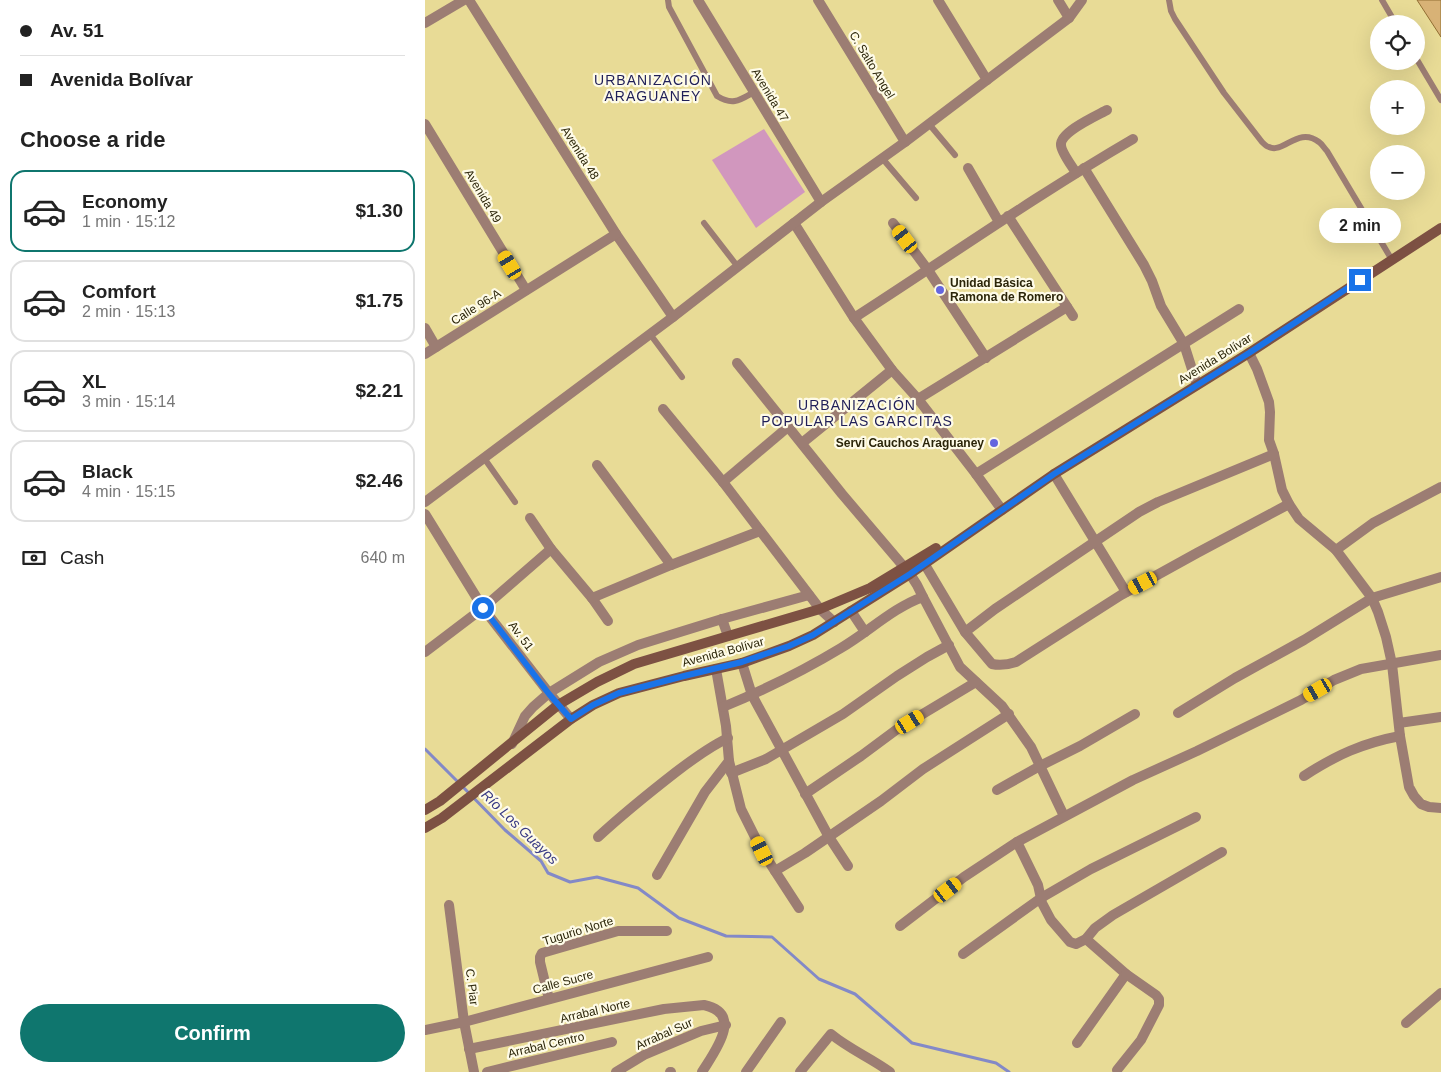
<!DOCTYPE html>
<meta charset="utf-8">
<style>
:root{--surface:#fff;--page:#f2f2f2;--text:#222;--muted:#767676;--line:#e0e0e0;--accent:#0f766e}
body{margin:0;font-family:Arial,sans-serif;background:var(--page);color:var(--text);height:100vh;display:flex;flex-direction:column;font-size:19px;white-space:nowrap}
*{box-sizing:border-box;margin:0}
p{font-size:16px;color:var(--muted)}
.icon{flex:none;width:28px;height:28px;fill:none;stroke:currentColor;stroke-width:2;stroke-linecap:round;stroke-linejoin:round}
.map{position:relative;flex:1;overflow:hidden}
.drawer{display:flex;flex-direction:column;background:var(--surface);width:425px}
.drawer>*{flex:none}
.guide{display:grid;align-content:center;height:110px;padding:0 20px;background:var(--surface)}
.fabs{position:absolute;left:945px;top:15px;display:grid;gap:10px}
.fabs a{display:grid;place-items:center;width:55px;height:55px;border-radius:50%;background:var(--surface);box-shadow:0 5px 20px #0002;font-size:25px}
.end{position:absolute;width:22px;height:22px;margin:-11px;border:6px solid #1a73e8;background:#fff;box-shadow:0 0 0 2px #fff}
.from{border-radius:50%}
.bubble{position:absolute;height:35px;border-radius:18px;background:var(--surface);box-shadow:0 5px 20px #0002;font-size:16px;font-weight:600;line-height:35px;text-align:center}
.car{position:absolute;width:15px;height:30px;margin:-15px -8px;border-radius:6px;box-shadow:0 0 4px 1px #0007;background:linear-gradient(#f5c518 24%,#345 0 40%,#f5c518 0 76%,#345 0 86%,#f5c518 0)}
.guide b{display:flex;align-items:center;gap:18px;height:48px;font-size:19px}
.guide b+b{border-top:1px solid var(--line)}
.guide i{width:12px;height:12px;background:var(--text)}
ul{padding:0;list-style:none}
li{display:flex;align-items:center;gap:15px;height:82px;margin:0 10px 8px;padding:0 10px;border:2px solid var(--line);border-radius:15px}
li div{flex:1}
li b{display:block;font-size:19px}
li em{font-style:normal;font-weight:600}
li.on{border-color:var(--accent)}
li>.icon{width:45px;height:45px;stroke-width:1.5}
h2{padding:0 20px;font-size:22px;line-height:60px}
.pay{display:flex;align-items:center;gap:12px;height:55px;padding:0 20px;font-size:19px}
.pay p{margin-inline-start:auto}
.button{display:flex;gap:10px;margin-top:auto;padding:10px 20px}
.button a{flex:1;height:58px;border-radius:30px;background:var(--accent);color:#fff;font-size:20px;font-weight:600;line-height:58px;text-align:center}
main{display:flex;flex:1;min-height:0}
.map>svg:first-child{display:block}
.green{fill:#d197be}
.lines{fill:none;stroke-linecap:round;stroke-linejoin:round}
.stream{stroke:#8389c7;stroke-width:3}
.building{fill:#d8b276;stroke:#916e33}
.lane{stroke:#9c7d73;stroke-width:6}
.street{stroke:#9c7d73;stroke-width:10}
.secondary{stroke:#7d5143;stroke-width:10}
.route{stroke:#1a73e8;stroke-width:6}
.poi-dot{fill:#6566df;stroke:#fefbe7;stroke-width:2}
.labels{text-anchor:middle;stroke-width:4.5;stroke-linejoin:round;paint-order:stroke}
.street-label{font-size:12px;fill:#2b2509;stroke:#fefbe7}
.poi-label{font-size:12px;font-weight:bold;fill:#2b2509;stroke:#fefbe7;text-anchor:start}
.neighbourhood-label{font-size:14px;letter-spacing:1px;fill:#201f58;stroke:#fefbe7}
.water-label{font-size:14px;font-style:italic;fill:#383984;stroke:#fefbe7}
</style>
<main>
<section class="drawer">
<div class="guide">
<b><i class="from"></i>Av. 51</b>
<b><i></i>Avenida Bolívar</b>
</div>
<h2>Choose a ride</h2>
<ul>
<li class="on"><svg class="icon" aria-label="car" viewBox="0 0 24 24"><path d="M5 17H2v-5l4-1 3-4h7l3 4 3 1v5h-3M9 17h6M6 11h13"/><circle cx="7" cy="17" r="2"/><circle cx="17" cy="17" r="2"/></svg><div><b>Economy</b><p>1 min · 15:12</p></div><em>$1.30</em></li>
<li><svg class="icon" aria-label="car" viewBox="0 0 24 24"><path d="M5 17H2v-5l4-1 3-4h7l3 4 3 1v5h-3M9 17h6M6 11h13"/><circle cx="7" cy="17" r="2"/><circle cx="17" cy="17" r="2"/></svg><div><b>Comfort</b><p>2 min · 15:13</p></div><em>$1.75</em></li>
<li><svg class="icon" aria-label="car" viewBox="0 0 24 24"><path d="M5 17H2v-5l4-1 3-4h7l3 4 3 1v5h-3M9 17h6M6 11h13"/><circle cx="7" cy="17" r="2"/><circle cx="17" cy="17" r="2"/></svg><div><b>XL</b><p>3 min · 15:14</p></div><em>$2.21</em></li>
<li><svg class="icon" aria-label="car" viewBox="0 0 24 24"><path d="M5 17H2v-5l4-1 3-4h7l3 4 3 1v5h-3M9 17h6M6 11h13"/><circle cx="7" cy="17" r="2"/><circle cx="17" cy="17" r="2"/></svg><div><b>Black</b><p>4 min · 15:15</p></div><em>$2.46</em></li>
</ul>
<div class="pay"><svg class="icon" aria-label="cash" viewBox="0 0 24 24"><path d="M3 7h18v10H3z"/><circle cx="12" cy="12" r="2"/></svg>Cash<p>640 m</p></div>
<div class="button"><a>Confirm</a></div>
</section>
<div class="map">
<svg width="1016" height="1072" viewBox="0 0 1016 1072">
<rect width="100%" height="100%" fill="#e8db96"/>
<path class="green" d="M 339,129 L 380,192 L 331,228 L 287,160 Z"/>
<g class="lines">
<g class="stream">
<path d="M 0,749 L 33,782"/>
<path d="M 38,787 L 80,830 L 116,861 L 123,873 L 145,882 L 172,877 L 213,888 L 254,918 L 301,936 L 347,937 L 394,979 L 430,994 L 487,1043 L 571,1063 L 584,1072"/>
</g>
</g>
<path class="building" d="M 992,0 L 1016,0 L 1016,37 Z"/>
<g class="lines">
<g class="lane">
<path d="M 243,0 L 244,7 L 292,96 C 308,106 315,100 329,92"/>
<path d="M 744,0 L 746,11 L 750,19 L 799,93 L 837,142 C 838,143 842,147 844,147 C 859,154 873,126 894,142 C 897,144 899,148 902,151 L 967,260"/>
<path d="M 957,0 L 971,24"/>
<path d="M 991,58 L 1016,100"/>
<path d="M 504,124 L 530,155"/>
<path d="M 457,158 L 491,198"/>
<path d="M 279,223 L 313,267"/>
<path d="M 225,334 L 257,377"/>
<path d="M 59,458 L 90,502"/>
</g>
<g class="street">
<path d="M 44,0 L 191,234 L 248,317"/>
<path d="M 273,0 L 396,202"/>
<path d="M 393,0 L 480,142"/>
<path d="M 513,0 L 562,80"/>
<path d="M 633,0 L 644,18"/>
<path d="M 0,23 L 39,0"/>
<path d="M 0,124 L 101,290"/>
<path d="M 543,168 L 574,222"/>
<path d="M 659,168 L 719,265 L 727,281 L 736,306 L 759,344 L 772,385"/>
<path d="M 651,173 C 647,166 636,152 636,145 C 635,132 671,116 682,110"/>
<path d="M 583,216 L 648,316"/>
<path d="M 369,223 L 429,318 L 467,370 L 493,399 L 551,474 L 577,510"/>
<path d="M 468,223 L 503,270 L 561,358"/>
<path d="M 429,318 C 522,258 612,195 708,139"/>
<path d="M 0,328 L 11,347"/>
<path d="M 824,353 L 832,369 L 844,402 L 845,412 L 844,440 L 849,454 L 857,490 L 864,504 L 874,519 L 911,550 L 947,598 L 953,612 L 961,637 L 967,664 L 975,736 L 984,787 L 989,796 L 996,804 L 1004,807 L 1016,808"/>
<path d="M 0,354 L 191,234"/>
<path d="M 312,363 L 417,494 L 485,574 L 492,585 L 498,597"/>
<path d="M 493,399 L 642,307"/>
<path d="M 238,409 L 298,482 L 395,609 L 409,622"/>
<path d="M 377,443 L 467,370"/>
<path d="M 172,465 L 246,565"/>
<path d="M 551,474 L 814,309"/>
<path d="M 629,474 L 701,592"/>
<path d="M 298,482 L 363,427"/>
<path d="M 0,502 L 248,317 L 396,202 L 480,142 L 644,18 L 657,0"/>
<path d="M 0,514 L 58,608 L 124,693 L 146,719"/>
<path d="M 105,518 L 126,549 L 167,598 L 183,621"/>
<path d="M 911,550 L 948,523 L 1016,487"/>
<path d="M 496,558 L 540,632 L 567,664 C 576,666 582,665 591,662 L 696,595 L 772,553 L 864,504"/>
<path d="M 167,598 L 246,565 L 335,531"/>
<path d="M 426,611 L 440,632"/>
<path d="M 297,619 L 303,636"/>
<path d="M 540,632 L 570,609 L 714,512 L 733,502 L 849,454"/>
<path d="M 0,652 L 58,608 L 126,549"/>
<path d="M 317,663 L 327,695 L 404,837 L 423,866"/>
<path d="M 291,669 L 301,726 L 304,761 L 316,809 L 337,851 L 374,908"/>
<path d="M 298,707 C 339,690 378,671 416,648 C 442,633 469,607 498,597 L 535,667 L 577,706 L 606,747 L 639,816"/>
<path d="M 753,713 L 810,678 L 879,640 L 947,598 L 1016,577"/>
<path d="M 974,723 L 1016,717"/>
<path d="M 87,744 L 100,716 L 108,707 L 124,693 L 174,662 L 213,645 L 297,619 L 384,595"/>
<path d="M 306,773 L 341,759 L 418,714 L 472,676 L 502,657 L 524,645"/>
<path d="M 879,776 C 911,755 938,743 975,736"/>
<path d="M 572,790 L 615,766 L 655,746 L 710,714"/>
<path d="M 380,794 L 436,756 L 471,730 L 551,682"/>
<path d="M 173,837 C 198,814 224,793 251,772 C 268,759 284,747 303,738"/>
<path d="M 592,842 L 613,885 L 617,903 L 626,920 L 645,942 L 651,944 L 661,939 L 670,928 L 688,915 L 797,852"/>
<path d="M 350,871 L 380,853 L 456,801 L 498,769 L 584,714"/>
<path d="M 232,875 L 280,792 L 304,761"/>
<path d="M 24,905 L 39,1022 L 49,1072"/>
<path d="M 475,926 L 539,877 L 592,842 L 708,780 L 772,751 L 876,700 L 909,680 L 936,669 L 1016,655"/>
<path d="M 538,954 L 616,898 L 666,869 L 771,817"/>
<path d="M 124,999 L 115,962 L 115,957 L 117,953 L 193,931 L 242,931"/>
<path d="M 981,1023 L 1016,993"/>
<path d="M 0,1030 L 39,1022 L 283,957"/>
<path d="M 652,1043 L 701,974 L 661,939"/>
<path d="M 44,1049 L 239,1009 L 279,1005 C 319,1014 290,1051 277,1072"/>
<path d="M 692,1070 L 716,1040 L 734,1005 L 734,999 L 731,995 L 701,974"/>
<path d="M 62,1072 L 187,1042"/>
<path d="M 191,1072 L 219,1055 L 276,1031 L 301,1025"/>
<path d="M 245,1072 L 246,1072"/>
<path d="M 321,1072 L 356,1022"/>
<path d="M 375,1072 L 406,1034 C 424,1049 446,1058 465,1072"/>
</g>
<g class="secondary">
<path d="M 0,810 L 15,801 L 133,705 L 172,682 L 209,664 L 395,609 L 445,588 L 511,548"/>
<path d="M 0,828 L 17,818 L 146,719 L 168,705 L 194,693 L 259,676 L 317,663 L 364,646 L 388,635 L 485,574 L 629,474 L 824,353 L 1016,228"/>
</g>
</g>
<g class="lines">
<path class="route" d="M 58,608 L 124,694 L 146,719 L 168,705 L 194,693 L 259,676 L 317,662 L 364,646 L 388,635 L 485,574 L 629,474 L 824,353 L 935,280"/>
</g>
<g class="poi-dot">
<circle cx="515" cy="290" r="5"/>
<circle cx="569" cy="443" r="5"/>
</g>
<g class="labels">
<g class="street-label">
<text transform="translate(447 65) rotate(59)" y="4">C. Salto Angel</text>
<text transform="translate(345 95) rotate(59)" y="4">Avenida 47</text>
<text transform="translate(155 153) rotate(58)" y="4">Avenida 48</text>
<text transform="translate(58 196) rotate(59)" y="4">Avenida 49</text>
<text transform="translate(51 307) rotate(-32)" y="4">Calle 96-A</text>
<text transform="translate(790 359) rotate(-32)" y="4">Avenida Bolívar</text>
<text transform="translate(96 636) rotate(53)" y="4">Av. 51</text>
<text transform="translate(298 652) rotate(-15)" y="4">Avenida Bolívar</text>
<text transform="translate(153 931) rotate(-17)" y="4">Tugurio Norte</text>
<text transform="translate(138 982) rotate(-15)" y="4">Calle Sucre</text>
<text transform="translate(47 987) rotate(83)" y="4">C. Piar</text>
<text transform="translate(170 1011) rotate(-13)" y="4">Arrabal Norte</text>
<text transform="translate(239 1034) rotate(-24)" y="4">Arrabal Sur</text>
<text transform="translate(121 1045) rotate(-13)" y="4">Arrabal Centro</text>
</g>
<g class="poi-label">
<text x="525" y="287">Unidad Básica<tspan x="525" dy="14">Ramona de Romero</tspan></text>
<text x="559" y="447" text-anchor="end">Servi Cauchos Araguaney</text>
</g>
<g class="neighbourhood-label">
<text x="228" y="85">URBANIZACIÓN<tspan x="228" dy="16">ARAGUANEY</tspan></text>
<text x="432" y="410">URBANIZACIÓN<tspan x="432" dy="16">POPULAR LAS GARCITAS</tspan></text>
</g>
<g class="water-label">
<text transform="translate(95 827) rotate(44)" y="5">Río Los Guayos</text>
</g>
</g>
</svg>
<div class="fabs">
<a><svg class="icon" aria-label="locate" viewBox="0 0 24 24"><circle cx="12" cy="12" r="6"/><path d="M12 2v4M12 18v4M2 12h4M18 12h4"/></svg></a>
<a>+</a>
<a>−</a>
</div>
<i class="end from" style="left:58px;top:608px"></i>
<i class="end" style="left:935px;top:280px"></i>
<div class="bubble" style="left:894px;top:208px;width:82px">2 min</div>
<i class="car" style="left:480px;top:239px;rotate:323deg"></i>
<i class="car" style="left:85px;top:265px;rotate:329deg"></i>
<i class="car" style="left:718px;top:583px;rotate:242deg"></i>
<i class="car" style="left:893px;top:690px;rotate:240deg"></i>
<i class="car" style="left:485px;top:722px;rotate:59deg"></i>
<i class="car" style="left:337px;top:851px;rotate:334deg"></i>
<i class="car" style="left:523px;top:890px;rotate:53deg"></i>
</div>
</main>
